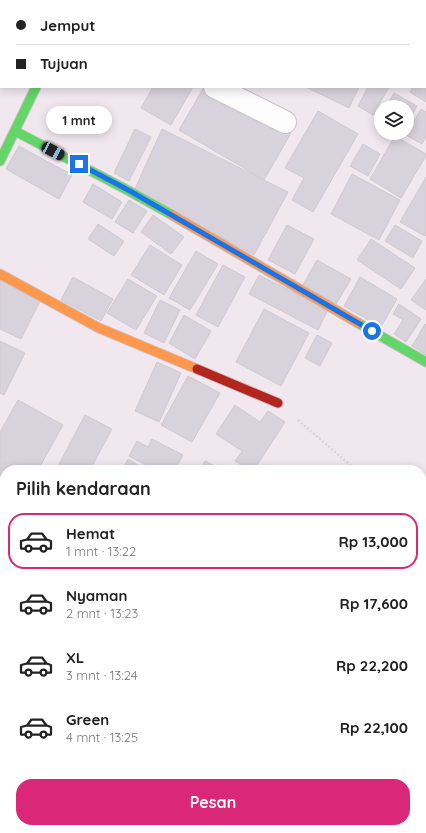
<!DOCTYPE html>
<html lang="id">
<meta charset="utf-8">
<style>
:root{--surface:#fff;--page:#f2f2f2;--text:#222;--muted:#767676;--line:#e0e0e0;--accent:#db2777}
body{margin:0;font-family:Quicksand,sans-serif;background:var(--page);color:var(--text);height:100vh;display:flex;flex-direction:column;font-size:15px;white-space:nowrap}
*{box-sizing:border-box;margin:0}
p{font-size:13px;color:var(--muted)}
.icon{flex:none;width:22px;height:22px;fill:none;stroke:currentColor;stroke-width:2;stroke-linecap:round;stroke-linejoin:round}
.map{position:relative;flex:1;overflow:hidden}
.details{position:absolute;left:0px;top:465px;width:426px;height:368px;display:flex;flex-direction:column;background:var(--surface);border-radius:16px 16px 0 0;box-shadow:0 2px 10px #0003}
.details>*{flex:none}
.hud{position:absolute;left:0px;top:0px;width:426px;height:88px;box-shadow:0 2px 10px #0003;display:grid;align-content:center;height:88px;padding:0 16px;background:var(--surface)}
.buttons{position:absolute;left:374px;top:100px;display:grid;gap:8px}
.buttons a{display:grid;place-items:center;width:40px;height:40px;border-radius:50%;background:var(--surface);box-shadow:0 2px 10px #0003;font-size:20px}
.end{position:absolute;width:18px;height:18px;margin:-9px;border:5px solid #1a73e8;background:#fff;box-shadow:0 0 0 2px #fff}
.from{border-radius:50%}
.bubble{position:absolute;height:28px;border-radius:14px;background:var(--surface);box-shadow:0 2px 10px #0003;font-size:13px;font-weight:700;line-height:28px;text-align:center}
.car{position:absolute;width:12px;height:24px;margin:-12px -6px;border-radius:5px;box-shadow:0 0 3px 1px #0007;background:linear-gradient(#222 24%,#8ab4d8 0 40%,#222 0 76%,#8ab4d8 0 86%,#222 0)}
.hud b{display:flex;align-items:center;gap:14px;height:38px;font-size:15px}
.hud b+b{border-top:1px solid var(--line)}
.hud i{width:10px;height:10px;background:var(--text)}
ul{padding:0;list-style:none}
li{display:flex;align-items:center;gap:12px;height:56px;margin:0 8px 6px;padding:0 8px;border:2px solid transparent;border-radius:16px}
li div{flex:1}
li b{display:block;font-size:15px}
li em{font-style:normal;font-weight:700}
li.on{border-color:var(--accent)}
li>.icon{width:36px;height:36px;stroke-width:1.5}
h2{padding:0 16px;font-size:18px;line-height:48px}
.action{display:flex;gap:8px;margin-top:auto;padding:8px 16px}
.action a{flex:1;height:46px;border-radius:16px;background:var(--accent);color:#fff;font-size:16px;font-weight:700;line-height:46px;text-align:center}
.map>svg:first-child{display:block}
.building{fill:#d8d2dc;stroke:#cfcad0}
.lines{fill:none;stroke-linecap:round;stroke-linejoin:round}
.street-casing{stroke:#c9c2c7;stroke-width:24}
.fast-casing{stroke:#c9c2c7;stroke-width:11}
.slow-casing{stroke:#c9c2c7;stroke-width:11}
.jam-casing{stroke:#c9c2c7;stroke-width:11}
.path{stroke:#d8d5d7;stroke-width:2.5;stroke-dasharray:2 2;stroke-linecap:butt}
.street{stroke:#fdfcfd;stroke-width:22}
.fast{stroke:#63d668;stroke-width:9}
.slow{stroke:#ff974d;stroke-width:9}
.jam{stroke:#b3261e;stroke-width:9}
.route{stroke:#1a73e8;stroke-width:5}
</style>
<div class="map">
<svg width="426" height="833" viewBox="0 0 426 833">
<rect width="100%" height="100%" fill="#f1e8ef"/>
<g class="building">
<path d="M 0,0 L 7,0 L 1,1 L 0,11 Z"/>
<path d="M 129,0 L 206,0 L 129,1 Z"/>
<path d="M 218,0 L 251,0 L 250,1 Z"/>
<path d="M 272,0 L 329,0 L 331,1 L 272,1 Z"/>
<path d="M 425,70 L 426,70 L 426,102 L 410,92 L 413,87 L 425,87 Z"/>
<path d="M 153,87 L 193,87 L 171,125 L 141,108 Z"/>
<path d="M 204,87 L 211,87 L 291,133 L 264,180 L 179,130 Z"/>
<path d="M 306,87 L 359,87 L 349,108 Z"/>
<path d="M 368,87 L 389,87 L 373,115 L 358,106 Z"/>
<path d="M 394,93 L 417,106 L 407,124 L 407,107 L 386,107 Z"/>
<path d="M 421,109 L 426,112 L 426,137 L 422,144 L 406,135 Z"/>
<path d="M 318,111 L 358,134 L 313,212 L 292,200 L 304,178 L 285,168 Z"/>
<path d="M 135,129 L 151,137 L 129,181 L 114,173 Z"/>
<path d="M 162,129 L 288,192 L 254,255 L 134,191 Z"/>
<path d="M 395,136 L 426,154 L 426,156 L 401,198 L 370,179 Z"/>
<path d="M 363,144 L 380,154 L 368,176 L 350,166 Z"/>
<path d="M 19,146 L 72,175 L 59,199 L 6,169 Z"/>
<path d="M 352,174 L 400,200 L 379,240 L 331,214 Z"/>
<path d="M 426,177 L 426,235 L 425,236 L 400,222 Z"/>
<path d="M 93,184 L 122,202 L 112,219 L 83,202 Z"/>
<path d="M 129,200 L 147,211 L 133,233 L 115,222 Z"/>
<path d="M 153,215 L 184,237 L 171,254 L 141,232 Z"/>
<path d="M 98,224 L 124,241 L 114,256 L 88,239 Z"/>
<path d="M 287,225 L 314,239 L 295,274 L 268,260 Z"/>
<path d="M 395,225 L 422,241 L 413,258 L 385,241 Z"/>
<path d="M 371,239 L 415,268 L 401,289 L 357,260 Z"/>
<path d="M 150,245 L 182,265 L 164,295 L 131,275 Z"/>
<path d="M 196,251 L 218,264 L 190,310 L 169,298 Z"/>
<path d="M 317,260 L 351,279 L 336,304 L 303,285 Z"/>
<path d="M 223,265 L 245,277 L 218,327 L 196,315 Z"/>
<path d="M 259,275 L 328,310 L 318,330 L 249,294 Z"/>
<path d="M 73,277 L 113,299 L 101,321 L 61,300 Z"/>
<path d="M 360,277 L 397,299 L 381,327 L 344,306 Z"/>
<path d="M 0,278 L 41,299 L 21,339 L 0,329 Z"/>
<path d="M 128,279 L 157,296 L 136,330 L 107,313 Z"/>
<path d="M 426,279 L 426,310 L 411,300 Z"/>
<path d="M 160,300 L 180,310 L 164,343 L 144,333 Z"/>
<path d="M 399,304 L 421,319 L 406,342 L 394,334 L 403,320 L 393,314 Z"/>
<path d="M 264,309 L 309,333 L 281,386 L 236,362 Z"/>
<path d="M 184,315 L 211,331 L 195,359 L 169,343 Z"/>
<path d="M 425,324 L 426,325 L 426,355 L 412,346 Z"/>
<path d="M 317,335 L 332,343 L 320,366 L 305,358 Z"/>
<path d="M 0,341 L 25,353 L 4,395 L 0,393 Z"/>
<path d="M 157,362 L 181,373 L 159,422 L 135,411 Z"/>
<path d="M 188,376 L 220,393 L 192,442 L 161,425 Z"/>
<path d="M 18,400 L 63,425 L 38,470 L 5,470 L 5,477 L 0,474 L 0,432 Z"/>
<path d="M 235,405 L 260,422 L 268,411 L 285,422 L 254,470 L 249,470 L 235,461 L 242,451 L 216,434 Z"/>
<path d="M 85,415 L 112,429 L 90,470 L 56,470 Z"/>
<path d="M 152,439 L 183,455 L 175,470 L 155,470 L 129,456 L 137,441 L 148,447 Z"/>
<path d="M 128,459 L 143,468 L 142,470 L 122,470 Z"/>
<path d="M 205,461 L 223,470 L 200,470 Z"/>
<path d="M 106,828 L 144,828 L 140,833 L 114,833 Z"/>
<path d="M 155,828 L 192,828 L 187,833 L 151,833 Z"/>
<path d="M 198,828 L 216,828 L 222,833 L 194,833 Z"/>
<path d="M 284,828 L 326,828 L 325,833 L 282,833 Z"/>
<path d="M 331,828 L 359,828 L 358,833 L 330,833 Z"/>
</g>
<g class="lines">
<defs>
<g id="street">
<path d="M 346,0 L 348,1"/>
<path d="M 425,39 L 426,40"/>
<path d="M 0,74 L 1,74"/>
<path d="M 215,87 L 285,122"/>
<path d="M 0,504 L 5,507"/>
<path d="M 421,707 L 426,681"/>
<path d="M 0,739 C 8,748 5,762 0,771"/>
<path d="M 398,833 L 399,828"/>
</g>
<g id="fast">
<path d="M 72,0 L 72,1"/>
<path d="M 15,131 L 129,191 L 172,215"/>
<path d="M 0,161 L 36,87"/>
<path d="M 358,323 L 426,362"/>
</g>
<g id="slow">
<path d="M 172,215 L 358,323"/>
<path d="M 0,274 L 99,328 L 197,369"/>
</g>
<path id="jam" d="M 197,369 L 278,403"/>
</defs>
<use href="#street" class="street-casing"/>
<use href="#fast" class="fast-casing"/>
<use href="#slow" class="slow-casing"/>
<use href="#jam" class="jam-casing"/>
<g class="path">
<path d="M 298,420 L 356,470"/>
<path d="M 421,525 L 426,529"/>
<path d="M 79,833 L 81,828"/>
</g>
<use href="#street" class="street"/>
<use href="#fast" class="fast"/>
<use href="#slow" class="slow"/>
<use href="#jam" class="jam"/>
</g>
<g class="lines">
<path class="route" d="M 79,164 L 130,191 L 372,331"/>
</g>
</svg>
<div class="buttons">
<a><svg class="icon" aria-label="layers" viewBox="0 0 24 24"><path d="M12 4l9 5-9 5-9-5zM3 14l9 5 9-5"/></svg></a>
</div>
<i class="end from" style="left:372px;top:331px"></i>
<i class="end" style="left:79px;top:164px"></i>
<div class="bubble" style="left:46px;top:106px;width:66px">1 mnt</div>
<i class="car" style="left:53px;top:151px;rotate:118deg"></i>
<div class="hud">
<b><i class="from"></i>Jemput</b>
<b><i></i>Tujuan</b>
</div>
<section class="details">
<h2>Pilih kendaraan</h2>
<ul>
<li class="on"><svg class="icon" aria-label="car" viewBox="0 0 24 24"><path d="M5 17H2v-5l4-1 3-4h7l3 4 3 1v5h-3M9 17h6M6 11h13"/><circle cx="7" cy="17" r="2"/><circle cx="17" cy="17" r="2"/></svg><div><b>Hemat</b><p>1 mnt · 13:22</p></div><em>Rp 13,000</em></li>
<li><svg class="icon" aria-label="car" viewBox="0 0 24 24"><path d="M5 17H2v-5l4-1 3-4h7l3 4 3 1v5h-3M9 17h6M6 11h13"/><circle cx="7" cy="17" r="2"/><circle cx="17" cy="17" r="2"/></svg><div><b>Nyaman</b><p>2 mnt · 13:23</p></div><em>Rp 17,600</em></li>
<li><svg class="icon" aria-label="car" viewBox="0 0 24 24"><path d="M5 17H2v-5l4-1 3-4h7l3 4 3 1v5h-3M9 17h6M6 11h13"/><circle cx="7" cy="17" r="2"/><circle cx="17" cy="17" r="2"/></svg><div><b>XL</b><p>3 mnt · 13:24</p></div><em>Rp 22,200</em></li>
<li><svg class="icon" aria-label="car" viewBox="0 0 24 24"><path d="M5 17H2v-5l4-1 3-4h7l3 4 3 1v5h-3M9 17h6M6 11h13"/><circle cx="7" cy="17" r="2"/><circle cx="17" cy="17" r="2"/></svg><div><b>Green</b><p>4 mnt · 13:25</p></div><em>Rp 22,100</em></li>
</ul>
<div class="action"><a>Pesan</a></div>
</section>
</div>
